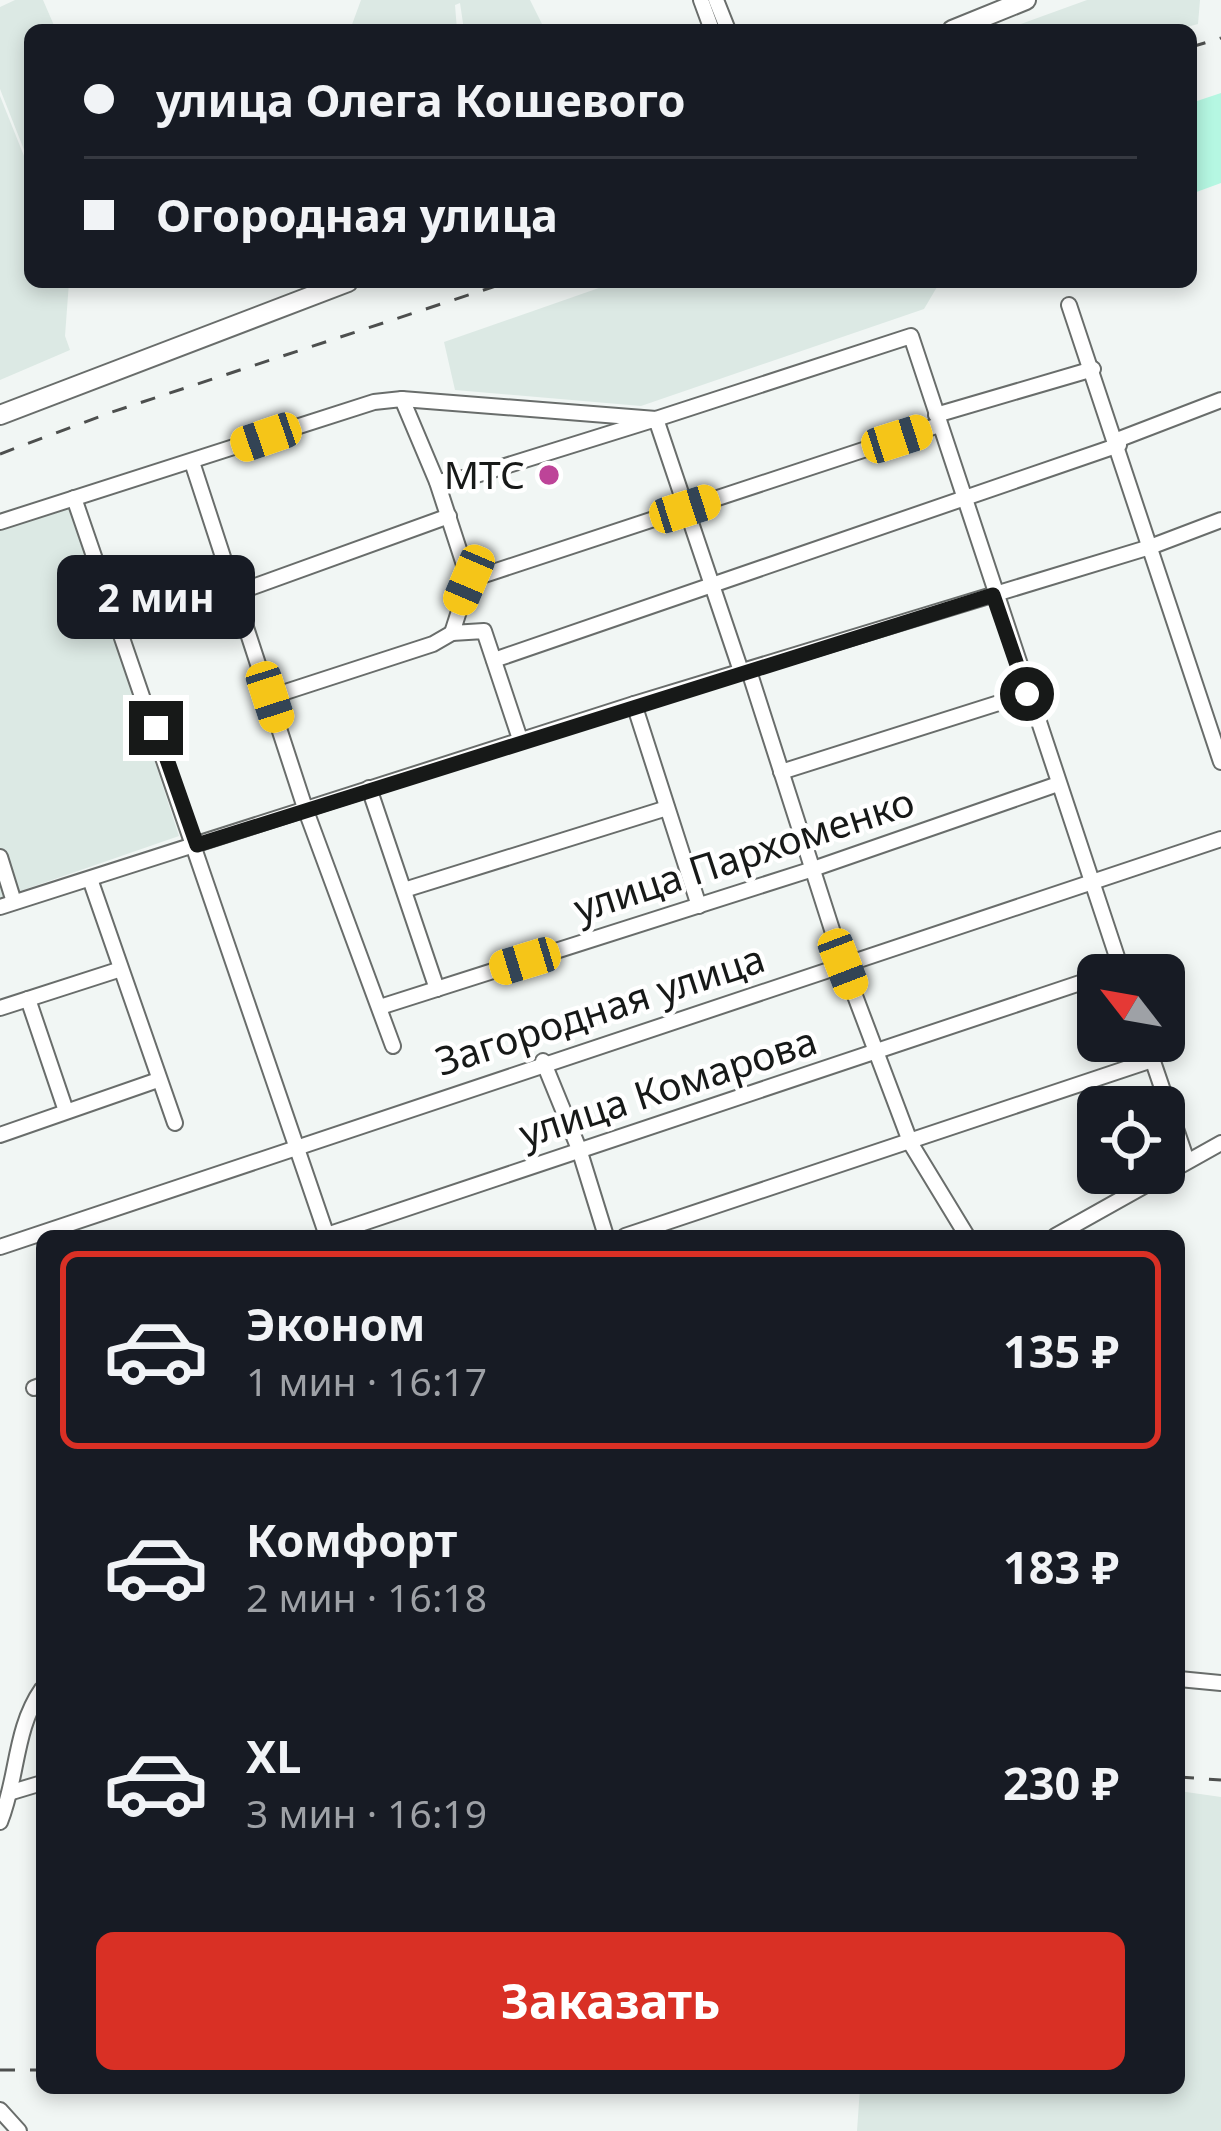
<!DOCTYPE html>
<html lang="ru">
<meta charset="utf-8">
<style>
:root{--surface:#171b24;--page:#20242c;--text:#f1f3f6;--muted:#9ea1a6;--line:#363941;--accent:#d93025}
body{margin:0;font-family:"Noto Sans",sans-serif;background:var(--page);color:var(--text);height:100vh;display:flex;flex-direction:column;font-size:45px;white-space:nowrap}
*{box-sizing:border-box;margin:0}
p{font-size:39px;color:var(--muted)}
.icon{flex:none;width:66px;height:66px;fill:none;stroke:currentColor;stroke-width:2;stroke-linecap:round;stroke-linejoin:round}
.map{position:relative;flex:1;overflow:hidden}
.sheet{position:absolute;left:36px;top:1230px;width:1149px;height:864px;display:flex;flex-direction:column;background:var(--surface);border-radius:18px;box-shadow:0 6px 18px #0003}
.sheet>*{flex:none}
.banner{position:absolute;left:24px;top:24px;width:1173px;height:264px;border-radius:18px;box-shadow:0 6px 18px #0003;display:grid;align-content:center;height:264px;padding:0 60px;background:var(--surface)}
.needle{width:78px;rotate:301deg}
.fabs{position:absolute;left:1077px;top:954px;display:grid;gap:24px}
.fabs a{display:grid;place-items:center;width:108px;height:108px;border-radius:18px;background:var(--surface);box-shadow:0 6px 18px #0003;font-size:60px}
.end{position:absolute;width:54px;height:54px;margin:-27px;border:15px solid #171918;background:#fff;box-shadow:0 0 0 6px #fff}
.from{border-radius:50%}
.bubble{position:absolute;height:84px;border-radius:18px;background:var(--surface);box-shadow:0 6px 18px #0003;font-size:39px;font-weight:700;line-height:84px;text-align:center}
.car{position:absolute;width:36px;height:72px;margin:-36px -18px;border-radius:15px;box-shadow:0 0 9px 3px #0007;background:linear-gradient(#f5c518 24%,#345 0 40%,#f5c518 0 76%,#345 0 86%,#f5c518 0)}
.banner b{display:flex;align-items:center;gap:42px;height:114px;font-size:45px}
.banner b+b{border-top:3px solid var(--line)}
.banner i{width:30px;height:30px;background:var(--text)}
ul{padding:21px 0 0;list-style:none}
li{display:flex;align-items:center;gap:36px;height:198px;margin:0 24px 18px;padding:0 36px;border:6px solid transparent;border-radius:18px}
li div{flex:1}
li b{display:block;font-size:45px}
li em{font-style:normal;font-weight:700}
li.selected{border-color:var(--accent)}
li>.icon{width:108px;height:108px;stroke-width:1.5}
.cta{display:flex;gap:24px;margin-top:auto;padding:24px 60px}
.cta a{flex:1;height:138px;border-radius:18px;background:var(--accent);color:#fff;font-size:48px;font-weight:700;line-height:138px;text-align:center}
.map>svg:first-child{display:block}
.built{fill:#dce9e4}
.green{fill:#b5f7e2}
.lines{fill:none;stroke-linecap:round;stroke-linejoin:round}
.minor-casing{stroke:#696d6b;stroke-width:18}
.major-casing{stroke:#696d6b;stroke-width:22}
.minor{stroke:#fff;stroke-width:14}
.major{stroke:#fff;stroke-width:18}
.rail{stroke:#4d4f4e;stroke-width:3;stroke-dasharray:15 15;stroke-linecap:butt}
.route{stroke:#171918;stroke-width:15}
.poi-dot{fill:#bd4498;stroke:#fff;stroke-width:4.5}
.labels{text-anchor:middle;stroke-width:9;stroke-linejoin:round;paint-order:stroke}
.poi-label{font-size:39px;fill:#171918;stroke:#fff;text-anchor:end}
.street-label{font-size:39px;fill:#171918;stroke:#fff}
</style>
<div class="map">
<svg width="1221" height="2131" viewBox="0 0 1221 2131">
<rect width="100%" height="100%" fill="#f1f6f4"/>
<g class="built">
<path d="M 15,0 L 43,0 L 56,30 L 30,30 L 30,165 L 0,89 L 0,7 Z"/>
<path d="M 361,0 L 530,0 L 545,30 L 464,30 L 460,3 L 455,5 L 457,30 L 350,30 Z"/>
<path d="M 1087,0 L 1200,0 L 1198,24 L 1175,30 L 1004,30 Z"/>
<path d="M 0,96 L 30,171 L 30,282 L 69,282 L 65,336 L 70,350 L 0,380 Z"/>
<path d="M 616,282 L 935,282 L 937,287 L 924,309 L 641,406 L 455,390 L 444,342 Z"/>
<path d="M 71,504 L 179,836 L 0,898 L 0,530 Z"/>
<path d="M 1179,1791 L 1221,1797 L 1221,2131 L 857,2131 L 860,2088 L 1179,2088 Z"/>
</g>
<path class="green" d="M 1221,93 L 1221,183 L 1191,194 L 1191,103 Z"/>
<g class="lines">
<defs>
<g id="minor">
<path d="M 701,0 L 712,30"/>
<path d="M 716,0 L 728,30"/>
<path d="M 1069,305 L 1221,762"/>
<path d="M 402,399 L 437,482 L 469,580 L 452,633 L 484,631 L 520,739"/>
<path d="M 936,415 L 1093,369"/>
<path d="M 1117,440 L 1221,400"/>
<path d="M 192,462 L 305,808 L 393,1046"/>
<path d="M 437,482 L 470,477 L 656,419 L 741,671"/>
<path d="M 74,498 L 327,1236"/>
<path d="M 0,522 L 374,402 L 402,399 L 656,419 L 911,336 L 1123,975"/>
<path d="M 469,580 L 939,425"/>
<path d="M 236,593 L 449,516"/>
<path d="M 494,660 L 1119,445"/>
<path d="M 749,671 L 843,964 L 911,1144 L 967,1236"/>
<path d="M 270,697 L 433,644 L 452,633"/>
<path d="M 634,704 L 699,906"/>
<path d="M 781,772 L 1027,694"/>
<path d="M 369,788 L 437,989"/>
<path d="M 0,857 L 14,902"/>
<path d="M 90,879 L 175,1123"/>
<path d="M 404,890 L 667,808"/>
<path d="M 0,907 L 634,704 L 1150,547 L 1221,520"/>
<path d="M 28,999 L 66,1111"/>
<path d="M 380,1007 L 813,869 L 1058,784"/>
<path d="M 0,1008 L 118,970"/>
<path d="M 1146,1041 L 1187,1161"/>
<path d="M 543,1061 L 579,1149 L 606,1236"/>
<path d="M 0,1135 L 158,1080"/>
<path d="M 327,1235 L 1098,977"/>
<path d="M 625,1236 L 1152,1060"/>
<path d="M 1055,1236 L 1221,1143"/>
<path d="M 0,1247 L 1221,839"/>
<path d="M 34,1388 L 42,1385"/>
<path d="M 1179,1679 L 1221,1683"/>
<path d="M 12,1792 L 42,1783"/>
<path d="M 0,1822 C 18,1778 14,1729 42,1689"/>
<path d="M 0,2110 L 19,2131"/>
</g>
<g id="major">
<path d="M 952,30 L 1026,0"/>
<path d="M 0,415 L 348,282"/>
</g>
</defs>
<use href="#minor" class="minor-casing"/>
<use href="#major" class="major-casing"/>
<use href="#minor" class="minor"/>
<use href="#major" class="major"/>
<g class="rail">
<path d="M 1191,47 L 1221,38"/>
<path d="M 0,454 L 109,413 L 508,282"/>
<path d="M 1179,1777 L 1221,1780"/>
<path d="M 0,2070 L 42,2070"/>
</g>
</g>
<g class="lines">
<path class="route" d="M 156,728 L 197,845 L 993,595 L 1027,694"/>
</g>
<circle class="poi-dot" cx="549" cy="475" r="12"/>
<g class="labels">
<g class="poi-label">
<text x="525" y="489">МТС</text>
</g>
<g class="street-label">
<text transform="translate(744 855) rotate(-18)" y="14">улица Пархоменко</text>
<text transform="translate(600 1010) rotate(-18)" y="14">Загородная улица</text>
<text transform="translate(668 1087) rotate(-18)" y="14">улица Комарова</text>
</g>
</g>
</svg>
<div class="fabs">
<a><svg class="needle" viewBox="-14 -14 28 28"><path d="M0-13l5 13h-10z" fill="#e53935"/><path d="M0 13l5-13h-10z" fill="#9ea1a6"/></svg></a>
<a><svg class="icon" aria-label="locate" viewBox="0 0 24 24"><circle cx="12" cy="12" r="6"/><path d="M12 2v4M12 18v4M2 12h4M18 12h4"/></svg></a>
</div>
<i class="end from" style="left:1027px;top:694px"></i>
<i class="end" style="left:156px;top:728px"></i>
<div class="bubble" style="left:57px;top:555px;width:198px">2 мин</div>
<i class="car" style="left:266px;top:437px;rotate:251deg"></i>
<i class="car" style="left:897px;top:439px;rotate:72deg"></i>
<i class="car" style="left:685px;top:509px;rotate:72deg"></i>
<i class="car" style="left:469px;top:580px;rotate:203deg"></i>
<i class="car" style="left:270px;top:697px;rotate:162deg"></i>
<i class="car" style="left:525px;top:961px;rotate:253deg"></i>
<i class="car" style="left:843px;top:964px;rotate:159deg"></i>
<div class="banner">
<b><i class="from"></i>улица Олега Кошевого</b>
<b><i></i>Огородная улица</b>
</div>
<section class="sheet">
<ul>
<li class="selected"><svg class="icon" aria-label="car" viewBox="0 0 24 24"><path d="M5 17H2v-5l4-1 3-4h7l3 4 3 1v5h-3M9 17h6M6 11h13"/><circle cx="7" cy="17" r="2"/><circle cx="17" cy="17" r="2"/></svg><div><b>Эконом</b><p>1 мин · 16:17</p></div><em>135 ₽</em></li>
<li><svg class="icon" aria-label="car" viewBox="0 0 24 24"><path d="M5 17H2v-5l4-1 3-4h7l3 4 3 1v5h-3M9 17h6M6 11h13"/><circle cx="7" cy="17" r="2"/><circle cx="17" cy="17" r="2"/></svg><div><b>Комфорт</b><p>2 мин · 16:18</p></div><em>183 ₽</em></li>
<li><svg class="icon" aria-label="car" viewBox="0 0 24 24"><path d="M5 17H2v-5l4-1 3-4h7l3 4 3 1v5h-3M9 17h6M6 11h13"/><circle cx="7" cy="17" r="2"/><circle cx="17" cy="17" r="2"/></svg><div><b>XL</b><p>3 мин · 16:19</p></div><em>230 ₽</em></li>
</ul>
<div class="cta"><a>Заказать</a></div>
</section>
</div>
